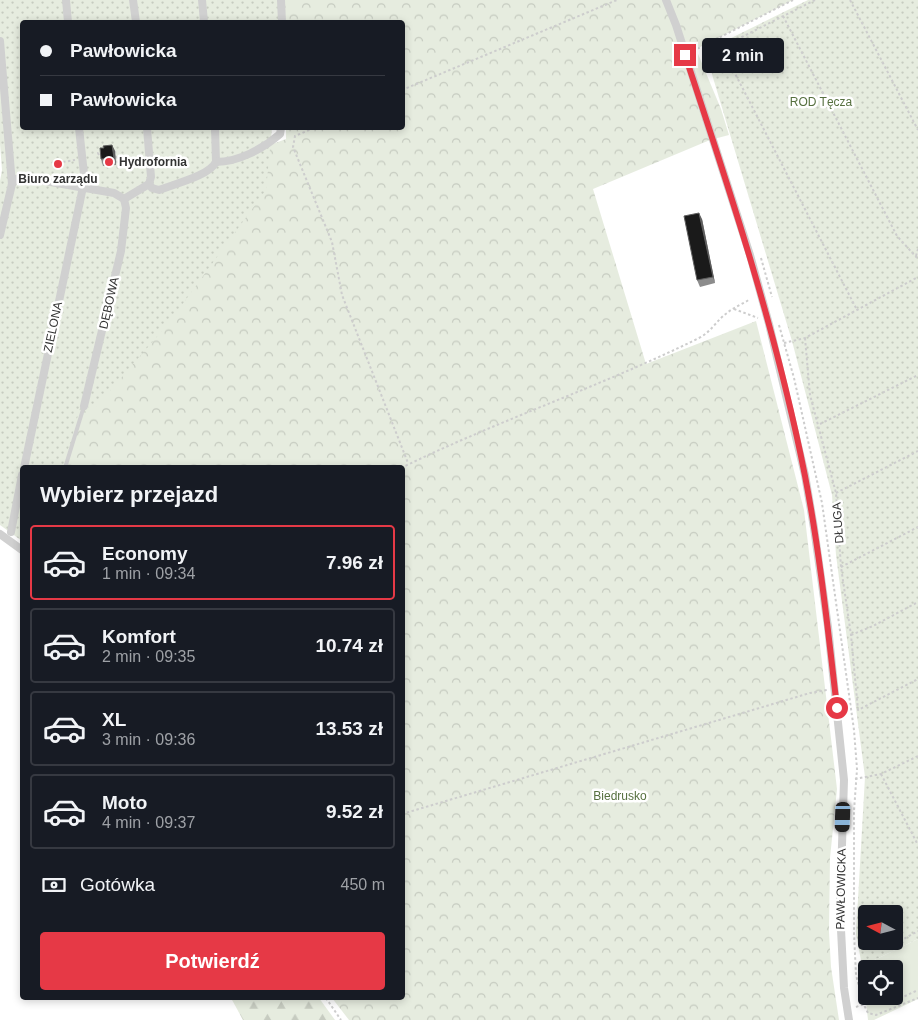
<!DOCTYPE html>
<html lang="pl">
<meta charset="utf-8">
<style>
:root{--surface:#171b24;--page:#20242c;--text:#f1f3f6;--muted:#9ea1a6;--line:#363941;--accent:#e63946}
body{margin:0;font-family:Helvetica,sans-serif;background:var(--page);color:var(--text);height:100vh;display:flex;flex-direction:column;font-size:19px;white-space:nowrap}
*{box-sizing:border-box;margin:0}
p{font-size:16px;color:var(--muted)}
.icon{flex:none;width:28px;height:28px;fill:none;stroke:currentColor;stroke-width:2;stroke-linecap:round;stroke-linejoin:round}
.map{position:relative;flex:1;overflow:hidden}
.drawer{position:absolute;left:20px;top:465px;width:385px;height:535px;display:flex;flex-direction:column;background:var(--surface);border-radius:5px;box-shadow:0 2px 8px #0003}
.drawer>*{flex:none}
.banner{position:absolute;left:20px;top:20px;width:385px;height:110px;border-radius:5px;box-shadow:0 2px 8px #0003;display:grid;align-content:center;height:110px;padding:0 20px;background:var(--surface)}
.needle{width:32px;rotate:277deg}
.controls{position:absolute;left:858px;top:905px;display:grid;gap:10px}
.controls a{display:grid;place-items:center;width:45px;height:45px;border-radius:5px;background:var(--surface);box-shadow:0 2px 8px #0003;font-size:25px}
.end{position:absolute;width:22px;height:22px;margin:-11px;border:6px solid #e63946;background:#fff;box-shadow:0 0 0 2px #fff}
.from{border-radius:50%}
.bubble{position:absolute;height:35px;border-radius:5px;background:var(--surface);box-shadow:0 2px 8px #0003;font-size:16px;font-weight:700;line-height:35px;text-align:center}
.car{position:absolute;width:15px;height:30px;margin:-15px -8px;border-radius:6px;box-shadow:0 0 4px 1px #0007;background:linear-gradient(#222 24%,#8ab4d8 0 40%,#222 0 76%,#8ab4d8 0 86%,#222 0)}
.banner b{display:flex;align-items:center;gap:18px;height:48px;font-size:19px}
.banner b+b{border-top:1px solid var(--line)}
.banner i{width:12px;height:12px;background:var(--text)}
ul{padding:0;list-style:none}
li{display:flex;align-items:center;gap:15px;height:75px;margin:0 10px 8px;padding:0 10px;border:2px solid var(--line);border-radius:5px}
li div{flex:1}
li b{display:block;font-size:19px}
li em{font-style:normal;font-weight:700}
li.on{border-color:var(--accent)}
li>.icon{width:45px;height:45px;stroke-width:1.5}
h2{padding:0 20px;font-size:22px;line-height:60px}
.pay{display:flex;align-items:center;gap:12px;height:55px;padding:0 20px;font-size:19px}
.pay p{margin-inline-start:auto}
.action{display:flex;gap:10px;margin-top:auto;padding:10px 20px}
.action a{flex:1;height:58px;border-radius:5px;background:var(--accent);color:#fff;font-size:20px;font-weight:700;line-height:58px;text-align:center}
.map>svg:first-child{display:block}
.grass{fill:#e6ecdf;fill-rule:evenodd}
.forest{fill:url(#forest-firs)}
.park{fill:url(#park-crowns)}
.garden{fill:url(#garden-dots);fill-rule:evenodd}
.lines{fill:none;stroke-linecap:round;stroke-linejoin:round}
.path{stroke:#cdcdcd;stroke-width:2;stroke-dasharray:2.5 2.5;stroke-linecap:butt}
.lane{stroke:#d0d0d0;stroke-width:4}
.street{stroke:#d0d0d0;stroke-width:8}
.wall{fill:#8c8c8c}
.shaded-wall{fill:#5f5f5f}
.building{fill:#1a1a1a;stroke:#5f5f5f}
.route{stroke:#e63946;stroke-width:6}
.poi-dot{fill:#e63946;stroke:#fff;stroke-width:2}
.labels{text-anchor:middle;stroke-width:5;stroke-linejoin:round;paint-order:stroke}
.park-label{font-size:12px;fill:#56703f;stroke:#fff}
.poi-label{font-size:12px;font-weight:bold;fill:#333;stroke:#fff;text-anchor:start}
.street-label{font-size:12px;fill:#333;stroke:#fff}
</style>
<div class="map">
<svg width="918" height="1020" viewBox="0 0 918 1020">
<defs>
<pattern id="forest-firs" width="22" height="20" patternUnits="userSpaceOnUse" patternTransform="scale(1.25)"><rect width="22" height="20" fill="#e6ecdf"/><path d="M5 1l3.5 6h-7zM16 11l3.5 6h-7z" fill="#c6cbc0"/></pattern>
<pattern id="park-crowns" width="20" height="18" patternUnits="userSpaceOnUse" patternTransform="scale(1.25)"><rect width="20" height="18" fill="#e6ecdf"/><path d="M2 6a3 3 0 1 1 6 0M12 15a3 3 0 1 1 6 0" fill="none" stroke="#c6cbc0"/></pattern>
<pattern id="garden-dots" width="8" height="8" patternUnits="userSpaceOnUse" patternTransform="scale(1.25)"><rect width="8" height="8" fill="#e6ecdf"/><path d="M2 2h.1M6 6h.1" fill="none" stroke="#c6cbc0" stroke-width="1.8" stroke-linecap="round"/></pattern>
</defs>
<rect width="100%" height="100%" fill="#fff"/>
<path class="grass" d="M 918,939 L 918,999 L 874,1020 L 868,1020 L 862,966 ZM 866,969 L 894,969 L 894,996 L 866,996 Z"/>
<path class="forest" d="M 231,998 L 319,998 L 335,1020 L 243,1020 Z"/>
<path class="park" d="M 282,0 L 793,0 L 696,49 L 721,109 L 729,135 L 710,140 L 593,189 L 646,364 L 756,321 L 804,510 L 837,789 L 830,858 L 829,932 L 831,967 L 839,1020 L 349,1020 L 332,998 L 402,998 L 402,468 L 55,468 L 110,204 L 286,139 L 286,128 L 402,128 L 402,22 L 283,22 Z"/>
<g class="garden">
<path d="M 0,0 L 283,0 L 281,22 L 22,22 L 22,128 L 272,128 L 266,190 L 168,324 L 94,409 L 81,405 L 63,467 L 22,468 L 22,541 L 0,525 L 0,181 L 2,170 L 0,144 Z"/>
<path d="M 808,0 L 918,0 L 918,939 L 862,966 L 856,934 L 865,777 L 836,555 L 832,495 L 792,341 L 705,51 ZM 866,914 L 894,914 L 894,941 L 866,941 Z"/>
</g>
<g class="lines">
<g class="path">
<path d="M 815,0 L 734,41 L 726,49 L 727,58 L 857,310"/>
<path d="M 850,0 L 918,130"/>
<path d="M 783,16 L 897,236 L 918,259"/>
<path d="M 693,51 L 793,0"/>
<path d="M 402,90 L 617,0"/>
<path d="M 314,128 L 295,136 L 293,147 L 332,242 L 342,295 L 408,463"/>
<path d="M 115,151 L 118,166 L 117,167"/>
<path d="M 99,155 L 98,153 L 102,153"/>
<path d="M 63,162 L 75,160"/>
<path d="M 916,256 L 918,249"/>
<path d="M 761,258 L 772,297"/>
<path d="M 734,309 L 758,318"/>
<path d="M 779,325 L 794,378 L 822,503 L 854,730 L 857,769 L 854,811 L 854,933 L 856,975 L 864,1005 L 868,1013 L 876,1015 L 918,998"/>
<path d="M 805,338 L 810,395 L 836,493 L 841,567 L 851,635 L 858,710 L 918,679"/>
<path d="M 784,343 L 805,338 L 918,277"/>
<path d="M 820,424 L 918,375"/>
<path d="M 401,468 C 499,420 602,386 699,338 C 711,332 717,320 727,313 C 734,307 743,304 750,299"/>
<path d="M 836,493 L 918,451"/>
<path d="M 841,567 L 918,527"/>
<path d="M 851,635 L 873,626 L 918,602"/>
<path d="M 881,774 L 918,845"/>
<path d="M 855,779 L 881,774 L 918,756"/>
<path d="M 402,814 L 810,693 L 827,690"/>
<path d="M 900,941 L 918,931"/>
<path d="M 326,998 L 341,1020"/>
<path d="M 856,1007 L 876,1000 L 903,997 L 918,990"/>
</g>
<path class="lane" d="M 65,468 L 84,406"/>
<g class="street">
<path d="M 66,0 L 68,22"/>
<path d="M 133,0 L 136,22"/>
<path d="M 202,0 L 204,22"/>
<path d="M 281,0 L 282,22"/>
<path d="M 666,0 L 676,25 L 750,255 L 769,324 L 805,475 L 814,528 L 828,627 L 844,780 L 840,910 L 844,988 L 849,1020"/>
<path d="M 0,41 L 12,184 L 0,235"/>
<path d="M 147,128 L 151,177 L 149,184"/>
<path d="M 215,128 L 216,162"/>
<path d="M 216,162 C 239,162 264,148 280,134 L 281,128"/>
<path d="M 12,184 L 16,179 L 22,177 L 114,193 L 124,199"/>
<path d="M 149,184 L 152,188 L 159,190 C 174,184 209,176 216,162"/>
<path d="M 124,199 L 149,184"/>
<path d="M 84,406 L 121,251 L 126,208 L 124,199"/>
<path d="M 24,468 L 83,187 L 84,174 L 79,128"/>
<path d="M 11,532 L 22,475"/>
<path d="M 0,534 L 22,550"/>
</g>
</g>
<g class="wall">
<path d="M 112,145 L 115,151 L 116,165 L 103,166 L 101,159 Z"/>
<path d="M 702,219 L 715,283 L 700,287 L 697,280 Z"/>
</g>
<g class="shaded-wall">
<path d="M 112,145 L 115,151 L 116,165 L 114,158 Z"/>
<path d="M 699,213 L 702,219 L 715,283 L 713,277 Z"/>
</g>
<g class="building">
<path d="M 112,145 L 114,158 L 101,159 L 100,148 L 104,148 L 103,146 Z"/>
<path d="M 699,213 L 713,277 L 697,280 L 684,216 Z"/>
</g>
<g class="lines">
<path class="route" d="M 685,55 C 731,194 777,333 805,476 C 820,553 828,631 837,708"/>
</g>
<g class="poi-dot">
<circle cx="109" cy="162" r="5"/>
<circle cx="58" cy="164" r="5"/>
</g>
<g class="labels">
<g class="park-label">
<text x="821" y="106">ROD Tęcza</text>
<text x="620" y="800">Biedrusko</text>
</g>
<g class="poi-label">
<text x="119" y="166">Hydrofornia</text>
<text x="58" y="183" text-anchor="middle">Biuro zarządu</text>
</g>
<g class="street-label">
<text transform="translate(109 303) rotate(-77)" y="4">DĘBOWA</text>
<text transform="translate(53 327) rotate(-78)" y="4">ZIELONA</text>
<text transform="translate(838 523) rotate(-94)" y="4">DŁUGA</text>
<text transform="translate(841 889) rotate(-89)" y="4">PAWŁOWICKA</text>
</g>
</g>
</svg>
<div class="controls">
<a><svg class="needle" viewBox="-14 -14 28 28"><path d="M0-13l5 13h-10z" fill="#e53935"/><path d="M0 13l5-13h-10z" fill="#9ea1a6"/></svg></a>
<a><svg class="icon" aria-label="locate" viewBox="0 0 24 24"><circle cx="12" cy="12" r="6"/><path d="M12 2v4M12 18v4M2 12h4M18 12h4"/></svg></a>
</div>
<i class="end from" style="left:837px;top:708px"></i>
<i class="end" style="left:685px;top:55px"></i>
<div class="bubble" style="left:702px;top:38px;width:82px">2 min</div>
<i class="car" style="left:843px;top:817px;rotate:182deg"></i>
<div class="banner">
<b><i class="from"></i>Pawłowicka</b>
<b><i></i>Pawłowicka</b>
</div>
<section class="drawer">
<h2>Wybierz przejazd</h2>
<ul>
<li class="on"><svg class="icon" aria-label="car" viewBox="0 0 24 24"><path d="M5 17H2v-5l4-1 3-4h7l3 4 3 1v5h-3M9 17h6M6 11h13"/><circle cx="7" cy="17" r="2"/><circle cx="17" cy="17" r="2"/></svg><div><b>Economy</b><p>1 min · 09:34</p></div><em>7.96 zł</em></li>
<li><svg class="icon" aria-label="car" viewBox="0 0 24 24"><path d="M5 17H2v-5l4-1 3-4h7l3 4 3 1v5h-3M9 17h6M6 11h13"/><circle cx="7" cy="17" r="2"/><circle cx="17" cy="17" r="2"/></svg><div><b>Komfort</b><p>2 min · 09:35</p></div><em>10.74 zł</em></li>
<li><svg class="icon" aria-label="car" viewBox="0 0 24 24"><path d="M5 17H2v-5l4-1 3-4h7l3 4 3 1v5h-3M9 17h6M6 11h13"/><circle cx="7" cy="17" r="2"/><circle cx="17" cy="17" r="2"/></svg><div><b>XL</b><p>3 min · 09:36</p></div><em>13.53 zł</em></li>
<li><svg class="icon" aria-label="car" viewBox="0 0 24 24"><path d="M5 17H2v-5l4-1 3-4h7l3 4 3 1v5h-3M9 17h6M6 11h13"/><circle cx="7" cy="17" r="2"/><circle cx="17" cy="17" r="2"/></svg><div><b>Moto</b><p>4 min · 09:37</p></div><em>9.52 zł</em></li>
</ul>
<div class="pay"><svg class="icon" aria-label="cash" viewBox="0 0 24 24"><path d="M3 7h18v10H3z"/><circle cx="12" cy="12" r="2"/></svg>Gotówka<p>450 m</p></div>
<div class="action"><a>Potwierdź</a></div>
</section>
</div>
